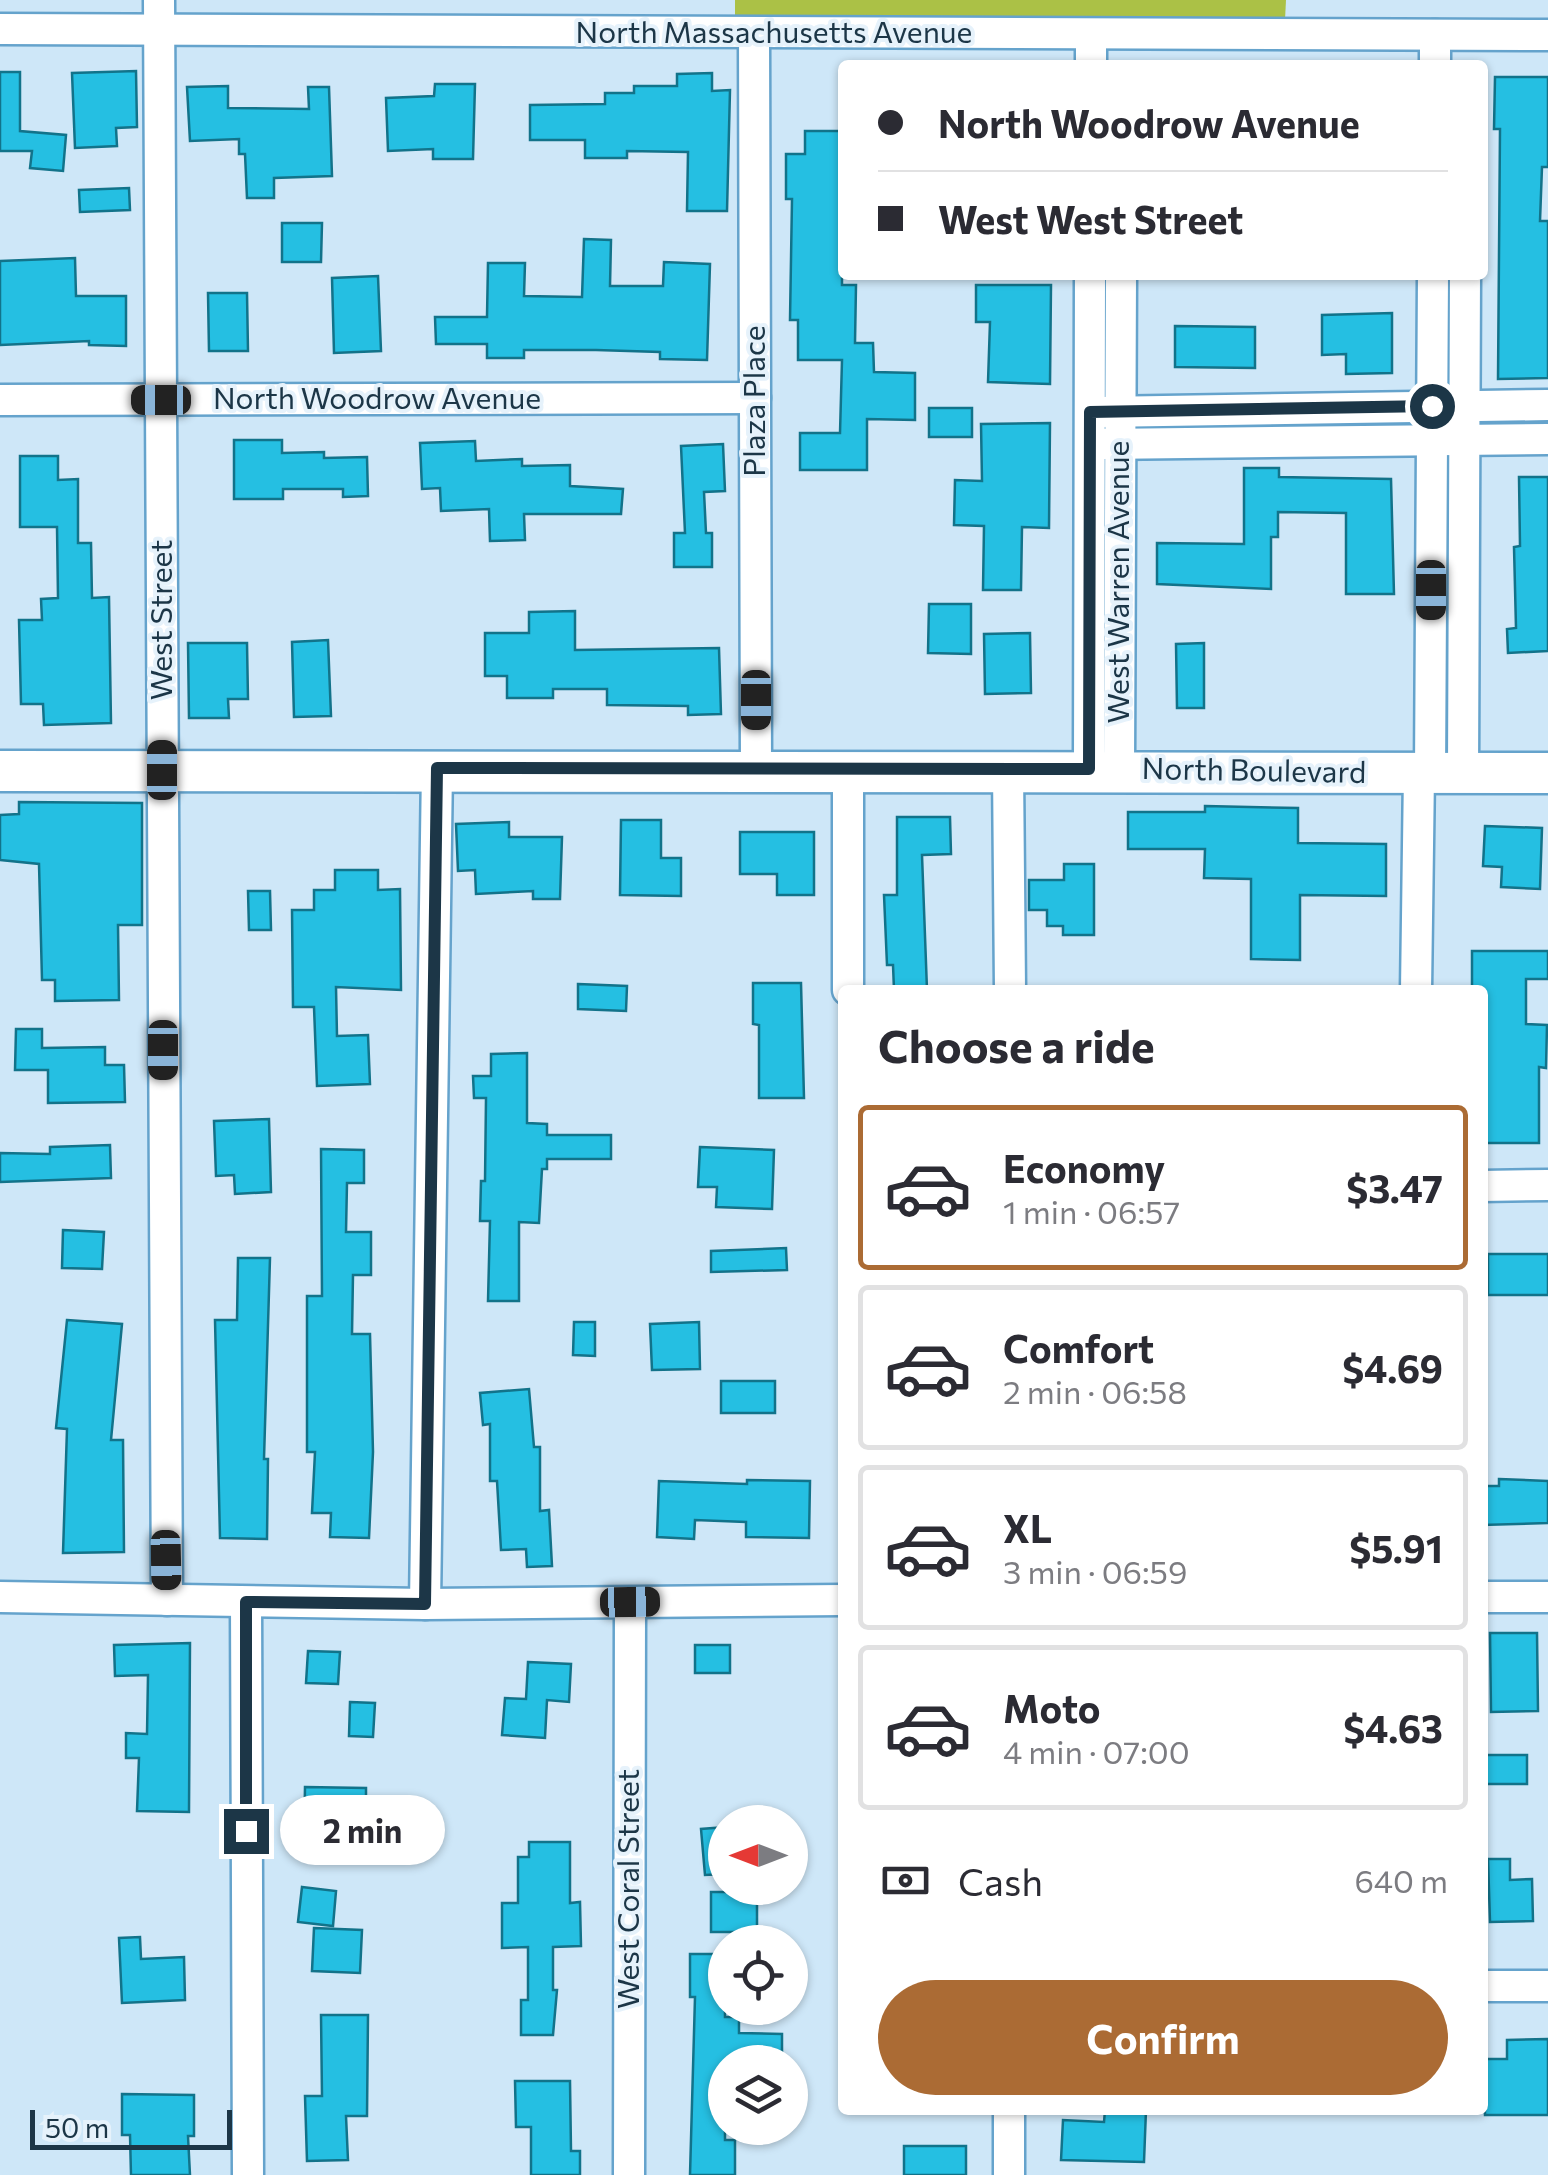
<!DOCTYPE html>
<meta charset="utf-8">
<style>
:root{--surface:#fff;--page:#f2f2f3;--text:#2b2b33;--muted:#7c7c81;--line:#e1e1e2;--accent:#ab6b34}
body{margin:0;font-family:Commissioner,sans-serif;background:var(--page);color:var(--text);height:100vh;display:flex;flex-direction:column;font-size:38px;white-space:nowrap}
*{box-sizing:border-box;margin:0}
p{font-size:32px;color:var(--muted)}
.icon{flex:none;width:55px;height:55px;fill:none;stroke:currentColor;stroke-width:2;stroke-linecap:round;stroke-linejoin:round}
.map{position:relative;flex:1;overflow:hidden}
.panel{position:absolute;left:838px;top:985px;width:650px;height:1130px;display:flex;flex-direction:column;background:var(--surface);border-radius:10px;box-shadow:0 2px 8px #0004}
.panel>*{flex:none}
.banner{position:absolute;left:838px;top:60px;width:650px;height:220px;border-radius:10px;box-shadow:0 2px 8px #0004;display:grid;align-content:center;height:220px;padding:0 40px;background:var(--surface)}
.needle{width:65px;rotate:270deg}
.fabs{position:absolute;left:708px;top:1805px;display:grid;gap:20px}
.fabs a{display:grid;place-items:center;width:100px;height:100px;border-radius:50%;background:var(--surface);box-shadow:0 2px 8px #0004;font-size:50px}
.scale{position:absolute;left:30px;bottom:25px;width:202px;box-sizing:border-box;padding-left:10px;border:5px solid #1c3647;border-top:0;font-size:28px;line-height:35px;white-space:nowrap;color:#1c3647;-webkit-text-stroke:8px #e6f2fb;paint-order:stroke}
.end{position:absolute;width:45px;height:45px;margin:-22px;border:12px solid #1c3647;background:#fff;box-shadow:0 0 0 5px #fff}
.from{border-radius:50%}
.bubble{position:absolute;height:70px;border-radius:35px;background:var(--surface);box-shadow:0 2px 8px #0004;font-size:32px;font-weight:700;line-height:70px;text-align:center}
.car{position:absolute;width:30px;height:60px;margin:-30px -15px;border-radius:12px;box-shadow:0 0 8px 2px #0007;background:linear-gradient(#222 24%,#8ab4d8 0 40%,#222 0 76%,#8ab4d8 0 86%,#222 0)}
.banner b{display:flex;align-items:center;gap:35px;height:95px;font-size:38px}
.banner b+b{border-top:2px solid var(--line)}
.banner i{width:25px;height:25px;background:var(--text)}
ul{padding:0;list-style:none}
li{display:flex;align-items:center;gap:30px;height:165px;margin:0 20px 15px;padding:0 20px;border:5px solid var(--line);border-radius:10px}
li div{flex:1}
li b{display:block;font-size:38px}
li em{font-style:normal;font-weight:700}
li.selected{border-color:var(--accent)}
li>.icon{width:90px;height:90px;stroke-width:1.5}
h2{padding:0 40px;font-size:45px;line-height:120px}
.pay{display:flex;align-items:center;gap:25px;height:110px;padding:0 40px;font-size:38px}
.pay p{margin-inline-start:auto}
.primary-button{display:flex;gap:20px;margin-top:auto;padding:20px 40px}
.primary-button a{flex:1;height:115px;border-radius:60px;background:var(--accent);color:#fff;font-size:40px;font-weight:700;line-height:115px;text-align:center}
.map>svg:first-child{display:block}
.green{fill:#abc146}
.building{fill:#25bfe2;stroke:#12738a;stroke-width:2.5}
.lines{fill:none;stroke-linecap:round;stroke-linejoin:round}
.minor-casing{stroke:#65a3cc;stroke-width:35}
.tertiary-casing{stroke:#65a3cc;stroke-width:45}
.minor{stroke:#fff;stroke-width:30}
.tertiary{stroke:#fff;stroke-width:40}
.route{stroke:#1c3647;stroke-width:12}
.labels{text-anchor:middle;stroke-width:8;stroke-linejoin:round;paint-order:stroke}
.street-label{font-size:30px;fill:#1c3647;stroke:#e6f2fb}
</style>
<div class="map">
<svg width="1548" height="2175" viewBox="0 0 1548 2175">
<rect width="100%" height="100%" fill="#cee7f8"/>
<path class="green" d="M 735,0 L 1286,0 L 1285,20 L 735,20 Z"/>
<g class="building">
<path d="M 136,71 L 137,127 L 116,128 L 117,146 L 75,148 L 72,73 Z"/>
<path d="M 0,72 L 20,72 L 20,131 L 66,135 L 63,171 L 30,168 L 32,151 L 0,151 Z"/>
<path d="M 712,73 L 712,91 L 730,90 L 727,211 L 687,211 L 688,152 L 627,151 L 627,158 L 585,158 L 585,140 L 530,140 L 530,105 L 605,104 L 605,93 L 634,93 L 634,86 L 677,86 L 677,74 Z"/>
<path d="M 1495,77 L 1548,77 L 1548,167 L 1542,167 L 1540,221 L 1548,221 L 1548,378 L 1498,379 L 1500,129 L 1494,129 Z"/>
<path d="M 435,84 L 475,84 L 473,159 L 433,159 L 433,149 L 388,151 L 386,98 L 434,96 Z"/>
<path d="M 228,86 L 228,108 L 309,109 L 308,87 L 329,87 L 332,176 L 274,178 L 274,198 L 247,198 L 245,154 L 239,154 L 239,139 L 190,141 L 187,87 Z"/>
<path d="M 805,131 L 842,131 L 842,285 L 856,285 L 855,343 L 873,343 L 874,372 L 915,373 L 915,420 L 867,419 L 867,470 L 800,470 L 800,433 L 840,433 L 842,360 L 798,360 L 798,320 L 790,320 L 792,199 L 786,199 L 786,154 L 805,154 Z"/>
<path d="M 129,188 L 130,210 L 80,212 L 79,190 Z"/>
<path d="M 282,223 L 322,223 L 321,262 L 282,262 Z"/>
<path d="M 584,239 L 611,240 L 610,286 L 663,286 L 664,262 L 710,264 L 707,360 L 660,359 L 660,352 L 596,350 L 524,350 L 524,358 L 487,358 L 487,344 L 436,344 L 435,317 L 487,317 L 488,263 L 525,263 L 524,296 L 582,297 Z"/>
<path d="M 75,258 L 76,296 L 126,296 L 126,346 L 89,345 L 89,341 L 0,345 L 0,261 Z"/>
<path d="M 378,276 L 381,351 L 334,353 L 332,278 Z"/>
<path d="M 976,285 L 1051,285 L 1050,384 L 988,382 L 990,322 L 976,322 Z"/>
<path d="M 208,293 L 247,293 L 248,351 L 209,351 Z"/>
<path d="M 1392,313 L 1392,373 L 1346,374 L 1346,354 L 1322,355 L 1322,315 Z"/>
<path d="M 1175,326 L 1255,327 L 1255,368 L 1175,367 Z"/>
<rect x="929" y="408" width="43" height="29"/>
<path d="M 1050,423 L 1049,528 L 1022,527 L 1021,590 L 983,590 L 984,526 L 954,525 L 955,480 L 982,481 L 981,424 Z"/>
<path d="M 234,440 L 282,440 L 282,453 L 324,452 L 324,458 L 367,457 L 368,496 L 343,497 L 343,489 L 283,489 L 283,499 L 234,499 Z"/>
<path d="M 475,441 L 476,461 L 522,459 L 522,466 L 570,465 L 570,486 L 623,489 L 621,514 L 524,514 L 525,540 L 490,541 L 489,509 L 441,511 L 440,488 L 422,489 L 420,443 Z"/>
<path d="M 723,444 L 725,491 L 704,492 L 706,533 L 712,533 L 712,567 L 674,567 L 674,533 L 685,533 L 681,446 Z"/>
<path d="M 20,456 L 58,456 L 58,480 L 78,479 L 78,543 L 91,543 L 92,598 L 109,597 L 111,723 L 44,725 L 43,704 L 21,704 L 19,620 L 42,620 L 41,599 L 58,598 L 57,527 L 20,527 Z"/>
<path d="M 1244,468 L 1279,468 L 1279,477 L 1391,479 L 1394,594 L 1346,594 L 1346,513 L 1278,512 L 1278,537 L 1271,537 L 1271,589 L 1157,584 L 1157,543 L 1244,544 Z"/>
<path d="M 1519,477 L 1548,477 L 1548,651 L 1508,653 L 1507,629 L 1516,628 L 1514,547 L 1520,546 Z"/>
<path d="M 929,604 L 971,604 L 971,654 L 928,653 Z"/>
<path d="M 575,611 L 575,650 L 719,648 L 721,714 L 688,715 L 688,706 L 607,705 L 607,689 L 553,689 L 553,698 L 507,698 L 507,676 L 485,676 L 485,633 L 529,633 L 529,612 Z"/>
<path d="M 1030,633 L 1031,693 L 985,694 L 984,634 Z"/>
<path d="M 328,640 L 331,716 L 294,717 L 292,642 Z"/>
<path d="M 188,643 L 247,643 L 248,699 L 228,699 L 229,718 L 189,718 Z"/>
<path d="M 1204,643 L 1204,708 L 1177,708 L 1176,644 Z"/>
<path d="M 19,802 L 142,803 L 142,925 L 118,925 L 119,1000 L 55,1001 L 55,980 L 42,980 L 39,864 L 0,860 L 0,815 L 19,814 Z"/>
<path d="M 1205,806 L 1298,808 L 1298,843 L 1386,844 L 1386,896 L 1300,895 L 1300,960 L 1251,959 L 1251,879 L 1204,878 L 1205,849 L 1128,849 L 1128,812 L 1205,812 Z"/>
<path d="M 897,817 L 950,817 L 951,854 L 922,855 L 927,990 L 894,990 L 893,965 L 887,965 L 884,895 L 897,895 Z"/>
<path d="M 621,820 L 661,820 L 661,858 L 681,858 L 681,896 L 620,895 Z"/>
<path d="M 509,822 L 509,837 L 562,837 L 560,899 L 533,899 L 533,891 L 476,894 L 475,870 L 458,871 L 456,824 Z"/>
<path d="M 1485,826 L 1542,828 L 1540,889 L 1501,887 L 1502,867 L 1483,866 Z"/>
<path d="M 740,832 L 814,832 L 814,895 L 777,895 L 777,874 L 740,874 Z"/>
<path d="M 1064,864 L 1094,864 L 1094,935 L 1063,935 L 1063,926 L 1047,926 L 1047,910 L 1029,910 L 1029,880 L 1064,880 Z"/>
<path d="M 335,870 L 378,870 L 378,890 L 400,889 L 401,990 L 336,987 L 337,1036 L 368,1035 L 370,1084 L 317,1086 L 314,1007 L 293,1007 L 292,910 L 314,910 L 314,890 L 335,890 Z"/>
<path d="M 248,891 L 270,891 L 271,930 L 249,930 Z"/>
<path d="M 1472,951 L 1548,951 L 1548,979 L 1526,979 L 1526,1024 L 1547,1025 L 1546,1068 L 1539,1067 L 1539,1143 L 1482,1143 L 1482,990 L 1472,990 Z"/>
<path d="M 753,983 L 801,983 L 804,1098 L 759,1098 L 759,1025 L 753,1024 Z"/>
<path d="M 578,984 L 627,986 L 626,1011 L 578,1009 Z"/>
<path d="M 16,1029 L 42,1029 L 42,1048 L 105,1047 L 105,1065 L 124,1065 L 125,1102 L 48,1103 L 48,1070 L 15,1070 Z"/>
<path d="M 527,1053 L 527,1123 L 547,1124 L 547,1135 L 611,1135 L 611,1159 L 547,1159 L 547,1169 L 542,1169 L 539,1223 L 519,1222 L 519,1301 L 488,1301 L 490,1221 L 480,1221 L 481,1181 L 485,1181 L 486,1098 L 474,1098 L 473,1076 L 491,1076 L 491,1054 Z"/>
<path d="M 269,1119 L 271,1192 L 235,1194 L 234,1175 L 216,1176 L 214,1121 Z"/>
<path d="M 110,1145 L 111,1178 L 0,1182 L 0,1153 L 50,1154 L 50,1147 Z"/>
<path d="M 700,1147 L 774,1150 L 772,1209 L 716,1207 L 717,1187 L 698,1187 Z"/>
<path d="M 321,1149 L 364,1150 L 364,1183 L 347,1183 L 346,1232 L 371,1232 L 371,1275 L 353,1275 L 352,1334 L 370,1334 L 373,1452 L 369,1538 L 330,1537 L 331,1513 L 312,1513 L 315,1452 L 307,1452 L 307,1296 L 322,1296 Z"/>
<path d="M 63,1230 L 104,1232 L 102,1269 L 62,1268 Z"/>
<path d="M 786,1248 L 787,1270 L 711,1272 L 711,1251 Z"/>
<rect x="1488" y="1254" width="60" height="41"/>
<path d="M 238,1258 L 270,1258 L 264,1459 L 268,1459 L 267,1539 L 220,1538 L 215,1320 L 237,1320 Z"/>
<path d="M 67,1320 L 122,1324 L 111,1440 L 123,1440 L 124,1552 L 63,1553 L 67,1429 L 56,1428 Z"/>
<path d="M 574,1322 L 595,1322 L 595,1356 L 573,1355 Z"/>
<path d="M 699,1322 L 700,1369 L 652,1370 L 650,1324 Z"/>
<rect x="721" y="1381" width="54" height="32"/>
<path d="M 529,1389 L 534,1447 L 540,1447 L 540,1511 L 549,1510 L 552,1566 L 527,1567 L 526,1549 L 501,1550 L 497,1481 L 490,1481 L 490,1424 L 483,1425 L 480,1393 Z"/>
<path d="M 1499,1479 L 1548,1481 L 1548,1523 L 1482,1525 L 1482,1486 L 1499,1486 Z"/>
<path d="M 747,1480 L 810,1481 L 809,1538 L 746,1537 L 746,1522 L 695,1520 L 694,1539 L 657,1537 L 659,1481 L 747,1484 Z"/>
<path d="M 1490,1633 L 1537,1633 L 1538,1711 L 1491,1712 Z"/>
<path d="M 190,1643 L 189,1812 L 137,1811 L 139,1758 L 126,1758 L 126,1733 L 147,1734 L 148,1675 L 115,1676 L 114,1645 Z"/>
<rect x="695" y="1645" width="35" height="28"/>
<path d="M 308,1651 L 340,1652 L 338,1684 L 306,1683 Z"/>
<path d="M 528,1662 L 571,1664 L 569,1702 L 547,1700 L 545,1738 L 502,1735 L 505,1698 L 526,1699 Z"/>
<path d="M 350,1702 L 375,1703 L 373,1737 L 349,1736 Z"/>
<rect x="1482" y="1755" width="45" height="29"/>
<path d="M 305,1787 L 366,1788 L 366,1825 L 346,1825 L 345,1843 L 304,1843 Z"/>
<path d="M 725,1827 L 725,1874 L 705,1875 L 701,1829 Z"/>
<path d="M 529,1842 L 570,1842 L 570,1903 L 580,1902 L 581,1946 L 553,1947 L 553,1990 L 557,1990 L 553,2035 L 521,2035 L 521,2000 L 528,2000 L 528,1947 L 502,1948 L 502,1903 L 518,1903 L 518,1857 L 529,1857 Z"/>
<path d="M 1488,1859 L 1510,1859 L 1510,1880 L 1532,1879 L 1533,1921 L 1490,1922 Z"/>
<path d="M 302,1887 L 336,1891 L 333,1926 L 298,1922 Z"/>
<rect x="711" y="1892" width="46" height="40"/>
<path d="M 314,1928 L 362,1930 L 360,1973 L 312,1971 Z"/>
<path d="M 140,1937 L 141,1959 L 184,1957 L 185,2000 L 122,2003 L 119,1938 Z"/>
<path d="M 690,1954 L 725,1954 L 725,2017 L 739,2017 L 739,2033 L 782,2034 L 782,2062 L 725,2062 L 725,2140 L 735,2140 L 735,2175 L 690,2175 L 695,1997 L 690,1997 Z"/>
<path d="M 321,2015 L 368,2015 L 367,2116 L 346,2116 L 348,2160 L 307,2161 L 305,2096 L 322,2096 Z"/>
<path d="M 1548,2039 L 1548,2115 L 1485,2115 L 1484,2059 L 1507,2059 L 1507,2040 Z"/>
<path d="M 515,2081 L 570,2081 L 571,2151 L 580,2151 L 580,2175 L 531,2175 L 531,2127 L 516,2127 Z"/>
<path d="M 122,2094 L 194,2095 L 194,2136 L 188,2136 L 190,2175 L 131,2175 L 130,2135 L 122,2135 Z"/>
<path d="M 1105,2110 L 1146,2110 L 1144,2162 L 1061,2160 L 1063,2120 L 1104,2122 Z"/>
<rect x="904" y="2146" width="62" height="29"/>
</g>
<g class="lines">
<defs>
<g id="minor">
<path d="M 159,0 L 167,1600"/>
<path d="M 0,29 L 1548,35"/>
<path d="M 754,34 L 756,769"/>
<path d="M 1091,65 L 1091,34"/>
<path d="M 1435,65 L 1435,35"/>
<path d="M 0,400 L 755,398"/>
<path d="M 1101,412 L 1548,405"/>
<path d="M 1102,444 L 1548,439"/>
<path d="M 848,769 L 848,990"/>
<path d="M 1008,769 L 1010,990"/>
<path d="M 1089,769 L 1090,275"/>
<path d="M 1119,769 L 1121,275"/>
<path d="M 1463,772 L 1465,275"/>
<path d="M 1430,773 L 1433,275"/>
<path d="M 1416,990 L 1419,773"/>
<path d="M 1482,1186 L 1548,1185"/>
<path d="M 0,1597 L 425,1604 L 842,1600"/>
<path d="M 1482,1597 L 1548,1597"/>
<path d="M 246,1602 L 248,2175"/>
<path d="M 425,1604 L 437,768"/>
<path d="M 1482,1986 L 1548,1986"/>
<path d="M 629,2175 L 630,1603"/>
<path d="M 1009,2175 L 1009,2110"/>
</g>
<path id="tertiary" d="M 0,771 L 1548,773"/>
</defs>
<use href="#minor" class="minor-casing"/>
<use href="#tertiary" class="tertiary-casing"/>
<use href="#minor" class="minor"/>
<use href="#tertiary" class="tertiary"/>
</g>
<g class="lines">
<path class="route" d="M 246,1831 L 246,1602 L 425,1604 L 437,768 L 1089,769 L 1090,412 L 1432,406"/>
</g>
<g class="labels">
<g class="street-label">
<text x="774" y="43">North Massachusetts Avenue</text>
<text x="377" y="409">North Woodrow Avenue</text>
<text transform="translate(755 401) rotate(-90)" y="10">Plaza Place</text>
<text transform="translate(1119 582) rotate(-90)" y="10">West Warren Avenue</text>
<text transform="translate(162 620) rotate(-90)" y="10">West Street</text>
<text transform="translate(1254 771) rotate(1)" y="10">North Boulevard</text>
<text transform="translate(629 1889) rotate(-90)" y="10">West Coral Street</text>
</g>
</g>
</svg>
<div class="fabs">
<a><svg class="needle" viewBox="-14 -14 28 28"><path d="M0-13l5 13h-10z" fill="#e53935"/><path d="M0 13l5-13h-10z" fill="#7c7c81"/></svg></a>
<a><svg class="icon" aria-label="locate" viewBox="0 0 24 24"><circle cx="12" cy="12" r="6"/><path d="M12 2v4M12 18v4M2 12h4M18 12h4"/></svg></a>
<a><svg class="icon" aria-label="layers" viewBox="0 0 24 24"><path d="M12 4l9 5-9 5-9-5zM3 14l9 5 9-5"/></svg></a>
</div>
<div class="scale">50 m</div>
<i class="end from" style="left:1432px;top:406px"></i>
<i class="end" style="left:246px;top:1831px"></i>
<div class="bubble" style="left:280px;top:1795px;width:165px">2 min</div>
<i class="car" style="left:161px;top:400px;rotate:270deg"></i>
<i class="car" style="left:1431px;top:590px;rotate:180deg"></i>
<i class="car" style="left:756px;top:700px;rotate:180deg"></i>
<i class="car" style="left:162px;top:770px;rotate:0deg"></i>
<i class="car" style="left:163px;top:1050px;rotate:180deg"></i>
<i class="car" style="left:166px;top:1560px;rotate:179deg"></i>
<i class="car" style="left:630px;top:1602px;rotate:89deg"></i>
<div class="banner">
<b><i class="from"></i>North Woodrow Avenue</b>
<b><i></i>West West Street</b>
</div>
<section class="panel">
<h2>Choose a ride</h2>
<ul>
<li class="selected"><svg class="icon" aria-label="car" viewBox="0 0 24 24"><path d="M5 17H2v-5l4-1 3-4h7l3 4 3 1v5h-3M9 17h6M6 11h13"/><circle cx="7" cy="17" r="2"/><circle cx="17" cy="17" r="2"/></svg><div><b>Economy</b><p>1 min · 06:57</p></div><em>$3.47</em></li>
<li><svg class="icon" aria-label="car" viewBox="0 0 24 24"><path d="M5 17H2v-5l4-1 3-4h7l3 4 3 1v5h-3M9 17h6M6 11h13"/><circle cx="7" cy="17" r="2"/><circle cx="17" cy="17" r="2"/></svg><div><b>Comfort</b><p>2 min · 06:58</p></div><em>$4.69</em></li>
<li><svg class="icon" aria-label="car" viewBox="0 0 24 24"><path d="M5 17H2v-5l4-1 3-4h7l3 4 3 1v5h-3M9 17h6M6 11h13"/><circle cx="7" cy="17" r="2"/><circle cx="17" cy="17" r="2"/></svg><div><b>XL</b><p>3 min · 06:59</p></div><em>$5.91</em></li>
<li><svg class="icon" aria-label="car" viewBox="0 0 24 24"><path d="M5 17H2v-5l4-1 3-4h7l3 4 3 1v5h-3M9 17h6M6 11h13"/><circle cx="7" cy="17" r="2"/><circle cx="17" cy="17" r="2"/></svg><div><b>Moto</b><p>4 min · 07:00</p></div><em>$4.63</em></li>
</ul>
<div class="pay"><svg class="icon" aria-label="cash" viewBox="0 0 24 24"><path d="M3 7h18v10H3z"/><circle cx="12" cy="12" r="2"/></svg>Cash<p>640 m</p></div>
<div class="primary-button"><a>Confirm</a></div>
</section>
</div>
